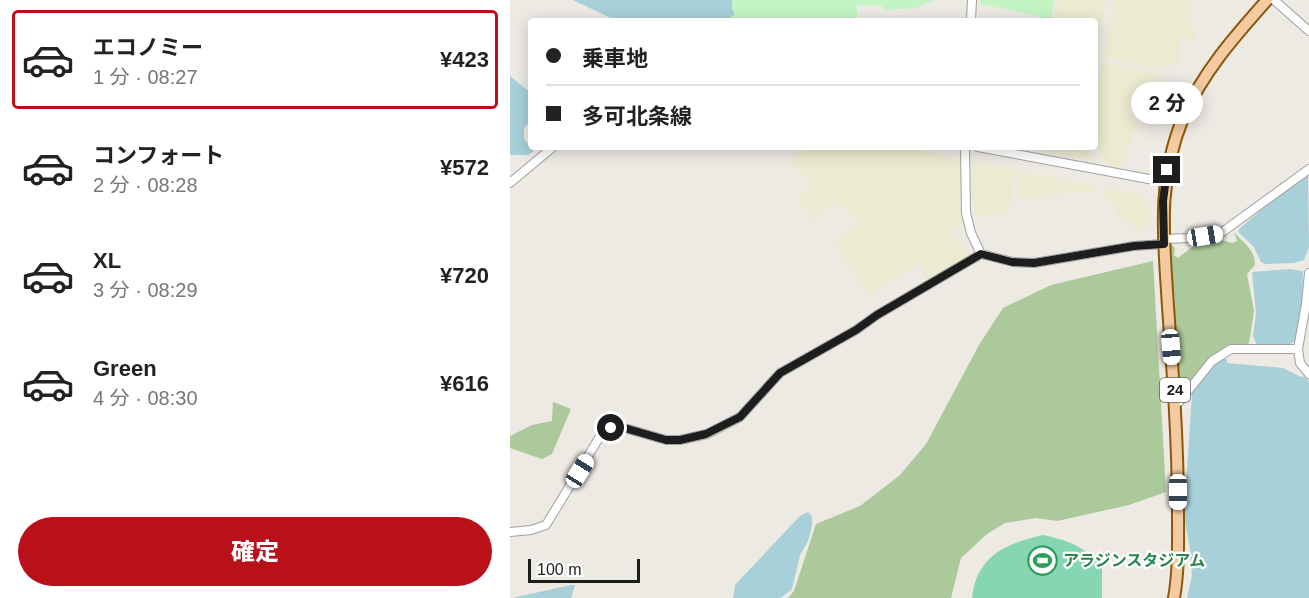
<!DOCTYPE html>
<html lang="ja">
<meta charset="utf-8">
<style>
:root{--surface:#fff;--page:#f6f6f6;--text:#222;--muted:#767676;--line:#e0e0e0;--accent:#ba101a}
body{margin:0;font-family:Arial,"Noto Sans JP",sans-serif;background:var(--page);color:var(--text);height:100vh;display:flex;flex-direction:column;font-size:22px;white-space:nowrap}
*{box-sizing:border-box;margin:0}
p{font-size:20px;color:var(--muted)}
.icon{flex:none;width:33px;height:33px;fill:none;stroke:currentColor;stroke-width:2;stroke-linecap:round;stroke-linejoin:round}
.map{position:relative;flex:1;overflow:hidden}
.details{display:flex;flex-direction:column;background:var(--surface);width:510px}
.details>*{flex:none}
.top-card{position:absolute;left:18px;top:18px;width:570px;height:132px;border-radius:6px;box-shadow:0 3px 15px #0003;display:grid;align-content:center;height:132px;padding:0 18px;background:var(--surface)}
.scale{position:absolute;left:18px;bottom:15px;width:112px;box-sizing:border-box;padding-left:6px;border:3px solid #1d1d1d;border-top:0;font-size:16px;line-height:21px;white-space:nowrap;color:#1d1d1d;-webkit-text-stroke:4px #fff;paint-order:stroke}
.end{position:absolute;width:27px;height:27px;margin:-14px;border:8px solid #1d1d1d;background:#fff;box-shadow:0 0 0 3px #fff}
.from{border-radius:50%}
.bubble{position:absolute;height:42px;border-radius:21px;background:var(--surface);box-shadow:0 3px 15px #0003;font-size:20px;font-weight:800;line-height:42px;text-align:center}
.car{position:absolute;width:18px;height:36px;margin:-18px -9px;border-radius:8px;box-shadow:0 0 4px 2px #0007;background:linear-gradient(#fff 24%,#345 0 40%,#fff 0 76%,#345 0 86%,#fff 0)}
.top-card b{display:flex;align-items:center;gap:21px;height:57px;font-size:22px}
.top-card b+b{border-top:2px solid var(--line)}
.top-card i{width:15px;height:15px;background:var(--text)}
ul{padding:10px 0 0;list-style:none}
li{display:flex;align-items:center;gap:18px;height:99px;margin:0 12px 9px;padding:0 6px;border:3px solid transparent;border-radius:6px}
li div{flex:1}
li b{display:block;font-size:22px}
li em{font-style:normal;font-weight:800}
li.on{border-color:var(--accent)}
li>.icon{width:54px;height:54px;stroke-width:1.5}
.cta{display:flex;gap:12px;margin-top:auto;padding:12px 18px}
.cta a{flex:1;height:69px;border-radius:36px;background:var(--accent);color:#fff;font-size:24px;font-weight:800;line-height:69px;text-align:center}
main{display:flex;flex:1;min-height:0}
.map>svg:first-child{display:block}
.farmland{fill:#eaebd0}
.forest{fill:#acc99b}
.park{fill:#c3f5c4}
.pitch{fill:#87d6b3}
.water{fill:#a7d0d8}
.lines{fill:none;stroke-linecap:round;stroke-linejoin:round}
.minor-casing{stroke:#a1a1a1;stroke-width:10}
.major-casing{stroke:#8a580c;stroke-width:14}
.minor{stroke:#fff;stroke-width:8}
.major{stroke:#f4cba1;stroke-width:10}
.route{stroke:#1d1d1d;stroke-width:8}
.labels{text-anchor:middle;stroke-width:4.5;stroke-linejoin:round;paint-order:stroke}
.shield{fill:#fff;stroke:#616161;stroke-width:1.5}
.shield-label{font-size:15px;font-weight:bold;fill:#1d1d1d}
.leisure-label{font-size:16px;font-weight:bold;fill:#27864d;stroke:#fff;text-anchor:start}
</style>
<main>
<section class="details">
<ul>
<li class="on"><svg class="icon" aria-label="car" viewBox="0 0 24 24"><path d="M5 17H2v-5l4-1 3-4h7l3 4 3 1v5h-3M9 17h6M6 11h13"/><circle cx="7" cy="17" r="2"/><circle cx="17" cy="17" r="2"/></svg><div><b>エコノミー</b><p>1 分 · 08:27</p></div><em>¥423</em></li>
<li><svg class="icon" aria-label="car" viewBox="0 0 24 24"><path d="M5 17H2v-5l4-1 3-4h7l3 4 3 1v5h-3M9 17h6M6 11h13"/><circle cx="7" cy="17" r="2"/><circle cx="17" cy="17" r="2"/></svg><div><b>コンフォート</b><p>2 分 · 08:28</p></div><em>¥572</em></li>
<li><svg class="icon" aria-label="car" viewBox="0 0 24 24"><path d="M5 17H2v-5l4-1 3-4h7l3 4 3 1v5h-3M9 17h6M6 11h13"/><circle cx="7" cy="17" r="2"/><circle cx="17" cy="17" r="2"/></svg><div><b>XL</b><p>3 分 · 08:29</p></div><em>¥720</em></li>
<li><svg class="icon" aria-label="car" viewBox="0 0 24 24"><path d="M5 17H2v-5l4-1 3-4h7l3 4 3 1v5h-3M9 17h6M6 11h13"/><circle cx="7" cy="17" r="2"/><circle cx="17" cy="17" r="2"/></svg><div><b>Green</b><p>4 分 · 08:30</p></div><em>¥616</em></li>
</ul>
<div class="cta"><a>確定</a></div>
</section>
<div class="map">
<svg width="799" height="598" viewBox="0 0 799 598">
<rect width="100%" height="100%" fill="#ede9e3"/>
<g class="farmland">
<path d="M 548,0 L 597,0 L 585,61 L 585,21 L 544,21 Z"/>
<path d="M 605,0 L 683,0 L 680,15 L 687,40 L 670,37 L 671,62 L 654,69 L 594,57 Z"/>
<path d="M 592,62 L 649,73 L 648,80 L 617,113 L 624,121 L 629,124 L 610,168 L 596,166 L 585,145 L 585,96 Z"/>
<path d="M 297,147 L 391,147 L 451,160 L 450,210 L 454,214 L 456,224 L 442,231 L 458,253 L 456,255 L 458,259 L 418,281 L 409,264 L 359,295 L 323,241 L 349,222 L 332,206 L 323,202 L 304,220 L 287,201 L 302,182 L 280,164 Z"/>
<path d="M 533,147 L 577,147 L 586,161 L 532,152 Z"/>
<path d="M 466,160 L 506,170 L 498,213 L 466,218 L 463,203 L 460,167 Z"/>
<path d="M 510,171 L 589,187 L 589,189 L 506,201 Z"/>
<path d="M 595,187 L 633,194 L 641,208 L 638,229 L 626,229 L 609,216 L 602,202 L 593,196 Z"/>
</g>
<g class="forest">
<path d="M 724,232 C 733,243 745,249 745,265 L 737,274 L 744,311 L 739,343 C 721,350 696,360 685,375 C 680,382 676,389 671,395 L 669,394 L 656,245 L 662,245 L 665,248 L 664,255 L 668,258 L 686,244 L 711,240 L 722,243 L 727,241 Z"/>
<path d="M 643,261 L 656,492 L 619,505 L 547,521 L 526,518 L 495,523 L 477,534 L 451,558 L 441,598 L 278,598 L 284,591 L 306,524 L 350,506 L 390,475 L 416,444 L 469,345 L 493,308 L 541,285 Z"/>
<path d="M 43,402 L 61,409 L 42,454 L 32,459 L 0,448 L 0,436 L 22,425 L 42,421 Z"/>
</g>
<g class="park">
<path d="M 222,0 L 423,0 L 407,8 L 373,10 L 373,6 L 347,5 L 347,18 L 328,21 L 215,21 L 225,14 L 222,9 Z"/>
<path d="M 470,0 L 544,0 L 541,21 L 529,20 L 530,16 L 470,4 Z"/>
</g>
<path class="pitch" d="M 533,535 C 560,541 574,546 592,567 L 592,598 L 462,598 C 466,556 497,543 533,535 Z"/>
<g class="water">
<path d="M 63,0 L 222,0 L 222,9 L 225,14 L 215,21 L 107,21 Z"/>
<path d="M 0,76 L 21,93 L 21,121 L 14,128 L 14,139 L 24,151 L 18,155 L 0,155 Z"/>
<path d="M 798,174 L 799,247 L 794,260 L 784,263 L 755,264 L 751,262 L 744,247 L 728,232 L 729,229 L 777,188 Z"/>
<path d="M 780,269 L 793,271 L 792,308 L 787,339 L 779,345 L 747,345 L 743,336 L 746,313 L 742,272 Z"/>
<path d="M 712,359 L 717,359 L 717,363 L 773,368 L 791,377 L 793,376 L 799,381 L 799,598 L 677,598 L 682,576 L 680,549 L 674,516 L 682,394 L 689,380 Z"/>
<path d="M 298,512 L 302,516 L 302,526 L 298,541 L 290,555 L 282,589 L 271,598 L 223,598 L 225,585 L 290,516 Z"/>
<path d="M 61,585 L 65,585 L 61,598 L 2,598 Z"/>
</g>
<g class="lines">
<defs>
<g id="minor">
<path d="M 764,0 L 799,31"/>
<path d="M 461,21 L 462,0"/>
<path d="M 455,147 L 456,213 L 461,233 L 471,254"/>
<path d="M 468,147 L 655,182"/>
<path d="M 0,183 L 43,147"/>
<path d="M 654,239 L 679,238 L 711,233 L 799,169"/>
<path d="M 799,273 L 796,304 L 788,349 L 790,363 L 799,374"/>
<path d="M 666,402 L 669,402 L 702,361 L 721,349 L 788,349"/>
<path d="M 0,532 L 21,530 L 36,525 L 92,433 L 101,428 L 111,427 L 156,440 L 170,440 L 197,434 L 230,417 L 270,373 L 346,330 L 367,315 L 471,254 L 503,262 L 524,263 L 624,246 L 654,244"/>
</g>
<path id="major" d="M 664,598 C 669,570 668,540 668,512 C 668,443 663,375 658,307 C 654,239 646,184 673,118 C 692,73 725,36 757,0"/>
</defs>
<use href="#minor" class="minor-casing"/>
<use href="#major" class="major-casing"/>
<use href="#minor" class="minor"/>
<use href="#major" class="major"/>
</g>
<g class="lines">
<path class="route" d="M 101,428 L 111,427 L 156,440 L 170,440 L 196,434 L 230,417 L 270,373 L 346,330 L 367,315 L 471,254 L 502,262 L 524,263 L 624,246 L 654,244 L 653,201 L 657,170"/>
</g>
<defs>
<symbol id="stadium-ring" viewBox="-11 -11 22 22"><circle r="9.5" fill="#fff" stroke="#2e9e5b" stroke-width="1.5"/><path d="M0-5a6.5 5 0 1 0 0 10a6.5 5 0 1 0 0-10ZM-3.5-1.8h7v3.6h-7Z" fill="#2e9e5b"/></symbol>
</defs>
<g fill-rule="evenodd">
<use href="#stadium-ring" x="516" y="544" width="33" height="33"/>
</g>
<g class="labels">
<rect class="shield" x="650" y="378" width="30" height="24" rx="4.5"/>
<g class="shield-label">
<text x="665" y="395">24</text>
</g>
<g class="leisure-label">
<text x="553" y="566">アラジンスタジアム</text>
</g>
</g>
</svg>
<div class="scale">100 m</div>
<i class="end from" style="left:101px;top:428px"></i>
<i class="end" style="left:657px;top:170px"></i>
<div class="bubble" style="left:621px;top:82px;width:72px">2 分</div>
<i class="car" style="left:695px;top:236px;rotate:81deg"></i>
<i class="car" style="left:661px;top:347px;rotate:175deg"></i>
<i class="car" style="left:70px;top:471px;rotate:32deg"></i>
<i class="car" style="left:668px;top:492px;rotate:180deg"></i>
<div class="top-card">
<b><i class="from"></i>乗車地</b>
<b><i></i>多可北条線</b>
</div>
</div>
</main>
